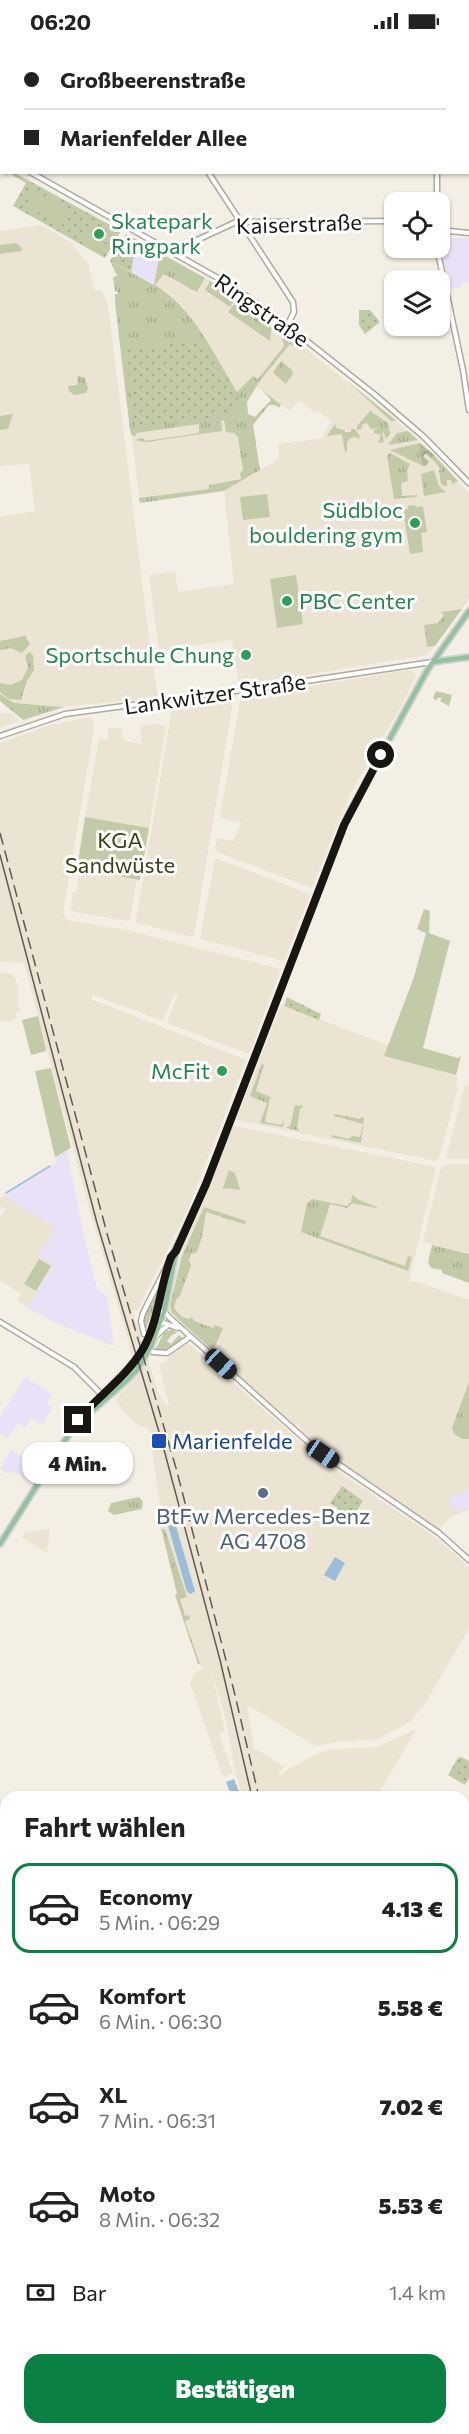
<!DOCTYPE html>
<html lang="de">
<meta charset="utf-8">
<style>
:root{--surface:#fff;--page:#f6f6f6;--text:#222;--muted:#767676;--line:#e0e0e0;--accent:#0b8043}
body{margin:0;font-family:Commissioner,sans-serif;background:var(--page);color:var(--text);height:100vh;display:flex;flex-direction:column;font-size:22px;white-space:nowrap}
*{box-sizing:border-box;margin:0}
p{font-size:20px;color:var(--muted)}
.icon{flex:none;width:33px;height:33px;fill:none;stroke:currentColor;stroke-width:2;stroke-linecap:round;stroke-linejoin:round}
.map{position:relative;flex:1;overflow:hidden}
.side{position:absolute;left:0px;top:1749px;width:470px;height:644px;display:flex;flex-direction:column;background:var(--surface);border-radius:18px 18px 0 0;box-shadow:0 2px 4px #0004}
.side>*{flex:none}
.top-card{position:absolute;left:0px;top:0px;width:470px;height:132px;box-shadow:0 2px 4px #0004;display:grid;align-content:center;height:132px;padding:0 24px;background:var(--surface)}
.buttons{position:absolute;left:384px;top:150px;display:grid;gap:12px}
.buttons a{display:grid;place-items:center;width:66px;height:66px;border-radius:12px;background:var(--surface);box-shadow:0 2px 4px #0004;font-size:30px}
.end{position:absolute;width:27px;height:27px;margin:-14px;border:8px solid #181612;background:#fff;box-shadow:0 0 0 3px #fff}
.from{border-radius:50%}
.bubble{position:absolute;height:42px;border-radius:18px;background:var(--surface);box-shadow:0 2px 4px #0004;font-size:20px;font-weight:800;line-height:42px;text-align:center}
.car{position:absolute;width:18px;height:36px;margin:-18px -9px;border-radius:8px;box-shadow:0 0 4px 2px #0007;background:linear-gradient(#222 24%,#8ab4d8 0 40%,#222 0 76%,#8ab4d8 0 86%,#222 0)}
.top-card b{display:flex;align-items:center;gap:21px;height:57px;font-size:22px}
.top-card b+b{border-top:2px solid var(--line)}
.top-card i{width:15px;height:15px;background:var(--text)}
ul{padding:0;list-style:none}
li{display:flex;align-items:center;gap:18px;height:90px;margin:0 12px 9px;padding:0 12px;border:3px solid transparent;border-radius:18px}
li div{flex:1}
li b{display:block;font-size:22px}
li em{font-style:normal;font-weight:800}
li.selected{border-color:var(--accent)}
li>.icon{width:54px;height:54px;stroke-width:1.5}
h2{padding:0 24px;font-size:27px;line-height:72px}
.pay{display:flex;align-items:center;gap:15px;height:66px;padding:0 24px;font-size:22px}
.pay p{margin-inline-start:auto}
.action{display:flex;gap:12px;margin-top:auto;padding:12px 24px}
.action a{flex:1;height:69px;border-radius:18px;background:var(--accent);color:#fff;font-size:24px;font-weight:800;line-height:69px;text-align:center}
.status{display:flex;justify-content:space-between;align-items:center;height:42px;padding:0 30px;background:var(--surface);direction:ltr}
.status svg{height:16px;fill:currentColor}
.map>svg:first-child{display:block}
.built{fill:#ece4d3}
.education{fill:#e9e1f7}
.grass{fill:url(#grass-tufts)}
.forest{fill:url(#forest-crowns)}
.park{fill:url(#park-dots)}
.garden{fill:#c3caa7}
.water{fill:#9bbdd9}
.lines{fill:none;stroke-linecap:round;stroke-linejoin:round}
.stream{stroke:#9bbdd9;stroke-width:1.5}
.secondary-casing{stroke:#aeaaa0;stroke-width:7}
.primary-casing{stroke:#d1d0d0;stroke-width:8}
.secondary{stroke:#fff;stroke-width:4}
.primary{stroke:#94c29f;stroke-width:4.5}
.tram{stroke:#5e5b55;stroke-width:1.5}
.rail{stroke:#5e5b55;stroke-width:1.5;stroke-dasharray:12 6;stroke-linecap:butt}
.route{stroke:#181612;stroke-width:8}
.leisure-dot{fill:#2e9e5b;stroke:#fff;stroke-width:2}
.transit-dot{fill:#1a4fb4;stroke:#fff;stroke-width:2}
.service-dot{fill:#5c6f8a;stroke:#fff;stroke-width:2}
.labels{text-anchor:middle;stroke-width:6;stroke-linejoin:round;paint-order:stroke}
.leisure-label{font-size:22px;fill:#27864d;stroke:#fff;text-anchor:end}
.street-label{font-size:22px;fill:#181612;stroke:#fff}
.park-label{font-size:22px;fill:#3a4012;stroke:#fff}
.transit-label{font-size:22px;fill:#164399;stroke:#fff;text-anchor:start}
.service-label{font-size:22px;fill:#4e5e75;stroke:#fff}
</style>
<div class="status"><b>06:20</b><svg viewBox="0 0 49 12"><path d="M0 12V9h3v3zM5 12V6h3v6zM10 12V3h3v9zM15 12V0h3v12zM26 1h20v11H26zM47 4h2v5h-2z"/></svg></div>
<div class="map">
<svg width="469" height="2392" viewBox="0 0 469 2392">
<defs>
<pattern id="grass-tufts" width="24" height="20" patternUnits="userSpaceOnUse" patternTransform="scale(1.5)"><rect width="24" height="20" fill="#c3caa7"/><path d="M3 7l-1-3M5 7V3M7 7l1-3M15 17l-1-3M17 17v-4M19 17l1-3" fill="none" stroke="#a7ad8f"/></pattern>
<pattern id="forest-crowns" width="20" height="18" patternUnits="userSpaceOnUse" patternTransform="scale(1.5)"><rect width="20" height="18" fill="#b2ba93"/><path d="M2 6a3 3 0 1 1 6 0M12 15a3 3 0 1 1 6 0" fill="none" stroke="#989f7e"/></pattern>
<pattern id="park-dots" width="8" height="8" patternUnits="userSpaceOnUse" patternTransform="scale(1.5)"><rect width="8" height="8" fill="#c3caa7"/><path d="M2 2h.1M6 6h.1" fill="none" stroke="#a7ad8f" stroke-width="1.8" stroke-linecap="round"/></pattern>
</defs>
<rect width="100%" height="100%" fill="#f4efe5"/>
<g class="built">
<path d="M 41,183 L 70,200 L 89,223 L 94,248 L 102,248 L 108,263 L 150,604 L 158,655 L 64,665 L 14,661 L 0,652 L 0,475 L 35,469 L 29,422 L 0,424 L 0,189 Z"/>
<path d="M 160,211 L 227,248 L 300,302 L 408,389 L 469,451 L 469,557 L 428,613 L 239,644 L 232,598 L 159,609 L 149,533 L 175,529 L 178,550 L 234,542 L 224,449 L 279,417 L 278,402 L 324,396 L 324,391 L 332,380 L 318,368 L 315,371 L 299,358 L 290,369 L 254,343 L 237,350 L 183,265 L 166,249 L 155,243 Z"/>
<path d="M 247,372 L 254,425 L 241,437 L 210,443 L 210,447 L 139,456 L 131,388 Z"/>
<path d="M 408,628 L 414,630 L 416,634 L 403,661 L 349,754 L 312,846 L 217,810 L 215,807 L 217,796 L 233,799 L 241,781 L 220,775 L 240,658 L 243,655 Z"/>
<path d="M 229,657 L 232,666 L 194,893 L 191,895 L 138,881 L 136,878 L 172,667 L 175,664 Z"/>
<path d="M 0,671 L 11,671 L 20,679 L 0,686 Z"/>
<path d="M 90,675 L 93,678 L 94,688 L 63,871 L 67,878 L 131,889 L 281,927 L 249,1012 L 167,981 L 178,952 L 175,951 L 163,979 L 93,953 L 91,957 L 246,1018 L 188,1167 L 137,1269 L 132,1267 L 159,1352 L 167,1365 L 169,1364 L 159,1322 L 167,1319 L 168,1315 L 188,1301 L 319,1416 L 439,1498 L 469,1525 L 469,1587 L 426,1660 L 410,1680 L 378,1697 L 337,1700 L 316,1704 L 247,1663 L 254,1706 L 285,1725 L 278,1731 L 280,1734 L 288,1727 L 321,1710 L 333,1707 L 378,1705 L 416,1687 L 377,1755 L 244,1755 L 236,1734 L 225,1675 L 211,1627 L 225,1689 L 219,1692 L 233,1731 L 223,1735 L 190,1641 L 195,1630 L 210,1625 L 202,1626 L 200,1622 L 185,1579 L 161,1481 L 156,1471 L 156,1467 L 160,1464 L 149,1387 L 135,1382 L 116,1360 L 117,1355 L 137,1334 L 127,1294 L 91,1173 L 24,921 L 0,919 L 0,701 L 50,683 Z"/>
<path d="M 154,682 L 166,684 L 149,786 L 85,775 L 99,697 L 107,698 L 109,686 L 121,686 L 124,699 L 142,702 L 140,684 Z"/>
<path d="M 215,816 L 310,852 L 284,919 L 200,897 Z"/>
<path d="M 80,828 L 137,837 L 130,877 L 127,879 L 74,870 L 71,865 L 73,849 L 76,850 Z"/>
<path d="M 0,930 L 14,933 L 19,949 L 17,959 L 20,969 L 15,971 L 17,976 L 11,980 L 0,979 Z"/>
<path d="M 281,963 L 388,1003 L 384,1014 L 458,1034 L 456,1041 L 458,1046 L 439,1116 L 436,1119 L 236,1078 Z"/>
<path d="M 465,1042 L 469,1043 L 469,1117 L 446,1117 Z"/>
<path d="M 235,1084 L 436,1125 L 409,1239 L 418,1240 L 469,1258 L 469,1468 L 451,1475 L 440,1486 L 436,1486 L 344,1422 L 344,1420 L 337,1418 L 323,1408 L 302,1390 L 298,1383 L 294,1383 L 169,1270 L 168,1263 L 183,1204 L 205,1155 L 231,1086 Z"/>
<path d="M 450,1122 L 469,1122 L 469,1212 L 423,1200 L 441,1125 Z"/>
<path d="M 4,1154 L 55,1186 L 54,1223 L 27,1265 L 17,1258 L 21,1252 L 0,1238 L 0,1175 L 6,1167 L 0,1164 L 0,1156 Z"/>
<path d="M 50,1486 L 47,1511 L 22,1496 L 25,1491 Z"/>
<path d="M 469,2044 L 469,2164 L 464,2165 L 464,2047 Z"/>
<path d="M 469,2176 L 469,2392 L 439,2392 L 437,2387 L 464,2386 L 464,2180 Z"/>
<path d="M 0,2280 L 6,2281 L 6,2386 L 35,2387 L 34,2392 L 0,2392 Z"/>
<path d="M 96,2386 L 169,2386 L 169,2387 L 159,2392 L 91,2392 Z"/>
<path d="M 343,2387 L 348,2392 L 210,2392 L 206,2387 Z"/>
<path d="M 353,2387 L 432,2387 L 433,2392 L 357,2392 Z"/>
</g>
<g class="education">
<path d="M 444,196 L 469,196 L 469,240 L 461,241 L 461,245 L 450,247 L 442,211 L 442,198 Z"/>
<path d="M 137,198 L 160,211 L 155,243 L 131,230 Z"/>
<path d="M 67,1109 L 83,1189 L 97,1247 L 107,1254 L 114,1304 L 51,1279 L 27,1265 L 54,1223 L 38,1214 L 55,1186 L 4,1154 L 56,1121 L 55,1115 Z"/>
<path d="M 25,1335 L 52,1352 L 47,1361 L 53,1365 L 42,1383 L 31,1376 L 25,1386 L 18,1381 L 8,1396 L 0,1391 L 0,1375 Z"/>
<path d="M 11,1408 L 39,1425 L 40,1429 L 32,1441 L 12,1429 L 9,1432 L 0,1427 Z"/>
<path d="M 469,1447 L 469,1466 L 455,1470 L 449,1457 L 450,1453 L 464,1450 Z"/>
</g>
<g class="grass">
<path d="M 16,201 L 21,205 L 22,209 L 0,212 L 0,203 Z"/>
<path d="M 160,211 L 205,236 L 197,250 L 164,232 L 155,243 C 192,264 215,314 237,350 L 253,334 L 258,337 L 284,304 L 282,297 L 286,293 L 278,288 L 279,286 L 296,299 L 293,304 L 290,302 L 259,340 L 247,360 L 248,372 L 255,375 L 271,358 L 262,348 L 281,363 L 279,366 L 275,363 L 269,363 L 253,383 L 260,428 L 224,449 L 140,461 L 139,456 L 209,447 L 209,443 L 241,437 L 240,431 L 243,428 L 238,395 L 234,391 L 226,390 L 224,378 L 221,379 L 222,389 L 146,400 L 137,399 L 137,397 L 143,396 L 146,399 L 199,391 L 199,382 L 136,391 L 136,393 L 132,394 L 130,388 L 115,261 L 115,252 L 118,252 L 118,250 L 115,249 L 113,235 L 117,234 L 110,219 L 154,243 Z"/>
<path d="M 210,239 L 237,255 L 230,265 L 205,248 Z"/>
<path d="M 239,256 L 275,283 L 271,289 L 270,299 L 228,270 Z"/>
<path d="M 281,319 L 292,328 L 293,332 L 286,342 L 273,331 Z"/>
<path d="M 77,334 L 85,336 L 88,346 L 86,351 L 74,353 L 69,349 L 68,344 L 78,343 Z"/>
<path d="M 346,338 L 397,379 L 391,379 Z"/>
<path d="M 370,369 L 388,381 L 390,392 L 386,397 L 384,391 L 382,390 L 384,400 L 378,401 L 381,393 L 374,391 L 374,388 L 379,386 L 371,387 L 367,381 L 363,382 L 361,387 L 357,388 L 357,384 Z"/>
<path d="M 13,372 L 8,387 L 0,388 L 0,374 Z"/>
<path d="M 335,382 L 336,386 L 344,388 L 345,390 L 351,390 L 351,387 L 355,387 L 360,395 L 358,398 L 357,395 L 350,396 L 347,401 L 347,410 L 345,410 L 342,392 L 327,394 Z"/>
<path d="M 408,389 L 418,398 L 388,403 L 397,391 Z"/>
<path d="M 420,401 L 419,411 L 423,424 L 390,408 Z"/>
<path d="M 390,411 L 410,422 L 407,428 L 408,439 L 401,441 L 402,454 L 417,453 L 417,455 L 394,457 L 387,414 Z"/>
<path d="M 434,413 L 458,439 L 452,442 L 451,438 L 447,438 L 447,445 L 441,442 L 439,429 L 440,426 L 432,417 Z"/>
<path d="M 434,428 L 439,444 L 446,450 L 424,454 L 421,432 Z"/>
<path d="M 462,567 L 435,604 L 427,605 L 424,583 L 438,581 L 444,573 L 441,570 Z"/>
<path d="M 25,594 L 30,602 L 22,611 L 11,606 L 0,608 L 0,599 Z"/>
<path d="M 29,610 L 33,613 L 34,628 L 27,639 L 21,658 L 9,657 L 0,650 L 0,641 L 11,643 L 22,638 L 28,626 L 25,614 Z"/>
<path d="M 436,649 L 452,653 L 449,664 L 440,659 L 442,656 L 437,656 L 437,659 L 433,656 Z"/>
<path d="M 0,652 L 14,661 L 64,665 L 23,678 L 0,659 Z"/>
<path d="M 262,1021 L 264,1023 L 256,1049 L 273,1056 L 270,1056 L 265,1080 L 281,1083 L 284,1078 L 283,1085 L 260,1081 L 267,1061 L 250,1054 Z"/>
<path d="M 301,1062 L 303,1065 L 300,1067 L 297,1086 L 299,1089 L 287,1086 L 288,1084 L 290,1084 L 295,1063 L 301,1064 Z"/>
<path d="M 335,1072 L 360,1077 L 361,1075 L 364,1076 L 361,1101 L 331,1095 L 332,1093 L 349,1097 L 352,1094 L 360,1095 L 363,1082 L 334,1074 Z"/>
<path d="M 229,1128 L 235,1131 L 240,1148 L 223,1146 Z"/>
<path d="M 352,1153 L 359,1158 L 381,1167 L 352,1161 L 347,1166 L 330,1162 L 320,1194 L 405,1224 L 408,1214 L 412,1215 L 408,1229 L 301,1190 L 307,1161 L 312,1157 L 347,1164 L 351,1160 Z"/>
<path d="M 204,1165 L 246,1179 L 245,1182 L 240,1181 L 206,1170 L 202,1195 L 197,1210 L 191,1212 L 189,1218 L 191,1223 L 180,1254 L 176,1258 L 174,1266 L 182,1275 L 188,1277 L 192,1275 L 194,1279 L 213,1286 L 214,1283 L 223,1286 L 213,1309 L 172,1271 L 170,1264 L 182,1214 Z"/>
<path d="M 432,1203 L 469,1212 L 469,1241 L 442,1231 L 442,1228 L 431,1226 L 428,1220 Z"/>
<path d="M 160,1241 L 153,1269 L 145,1289 L 143,1276 Z"/>
<path d="M 172,1287 L 177,1291 L 172,1293 L 167,1299 L 171,1302 L 179,1293 L 183,1296 L 182,1299 L 166,1310 L 155,1308 L 164,1291 Z"/>
<path d="M 469,1340 L 469,1397 L 463,1397 L 454,1392 L 452,1386 Z"/>
<path d="M 139,1455 L 143,1460 L 142,1467 L 114,1473 L 108,1469 L 111,1461 Z"/>
<path d="M 155,1471 L 162,1487 L 165,1487 L 187,1555 L 180,1557 L 185,1574 L 189,1573 L 190,1577 L 185,1579 L 200,1622 L 198,1622 L 175,1553 L 177,1552 L 160,1482 L 157,1482 Z"/>
</g>
<path class="forest" d="M 420,401 L 434,413 L 432,417 L 426,412 L 423,414 L 429,420 L 426,424 L 423,424 L 419,411 Z"/>
<g class="park">
<path d="M 0,122 L 2,130 L 15,131 L 121,189 L 105,216 L 13,164 L 26,141 L 9,131 L 7,133 L 0,131 Z"/>
<path d="M 387,184 L 394,184 L 394,202 L 385,202 L 385,187 Z"/>
<path d="M 126,192 L 137,198 L 131,230 L 110,219 Z"/>
<path d="M 359,268 L 370,268 L 380,280 L 365,292 L 359,283 Z"/>
<path d="M 201,298 L 231,346 L 238,352 L 238,357 L 229,369 L 208,377 L 135,385 L 127,308 Z"/>
<path d="M 287,955 L 321,972 L 319,978 L 284,964 Z"/>
<path d="M 342,1444 L 363,1459 L 352,1476 L 330,1461 Z"/>
<path d="M 461,1715 L 469,1719 L 469,1736 L 465,1743 L 448,1733 L 458,1716 Z"/>
<path d="M 0,2159 L 6,2162 L 6,2264 L 0,2263 Z"/>
<path d="M 35,2387 L 35,2386 L 96,2387 L 91,2392 L 34,2392 Z"/>
</g>
<g class="garden">
<path d="M 34,149 L 69,168 L 70,173 L 65,183 L 25,164 Z"/>
<path d="M 91,184 L 110,194 L 106,201 L 88,191 Z"/>
<path d="M 87,192 L 105,202 L 101,209 L 89,202 L 91,198 L 89,202 L 83,199 Z"/>
<path d="M 267,452 L 270,475 L 243,478 L 240,455 Z"/>
<path d="M 415,463 L 416,465 L 423,464 L 427,490 L 421,491 L 423,510 L 410,512 L 403,467 L 408,467 L 408,464 Z"/>
<path d="M 296,533 L 303,582 L 277,586 L 270,537 Z"/>
<path d="M 85,775 L 149,786 L 140,838 L 77,827 Z"/>
<path d="M 424,867 L 430,869 L 429,891 L 450,899 L 423,1006 L 458,1016 L 461,1014 L 456,1033 L 384,1014 L 414,935 L 426,891 L 417,887 Z"/>
<path d="M 38,974 L 46,1007 L 46,1009 L 31,1013 L 22,978 Z"/>
<path d="M 51,1026 L 71,1106 L 55,1115 L 35,1029 Z"/>
<path d="M 39,1217 L 51,1224 L 36,1249 L 24,1242 Z"/>
<path d="M 6,1807 L 6,1865 L 0,1861 L 0,1817 Z"/>
<path d="M 469,1987 L 469,2044 L 464,2047 L 464,1990 Z"/>
</g>
<g class="water">
<path d="M 173,1474 L 195,1549 L 191,1552 L 187,1550 L 166,1477 Z"/>
<path d="M 335,1515 L 345,1521 L 335,1539 L 324,1533 Z"/>
<path d="M 234,1737 L 241,1755 L 232,1755 L 226,1740 Z"/>
</g>
<g class="lines">
<g class="stream">
<path d="M 6,1151 L 50,1124"/>
<path d="M 72,2392 L 73,2386"/>
</g>
<defs>
<g id="secondary">
<path d="M 119,0 L 120,2"/>
<path d="M 437,0 L 437,2"/>
<path d="M 0,114 L 2,115"/>
<path d="M 30,130 L 232,244 L 275,274 L 374,352 L 424,395 L 469,441"/>
<path d="M 208,130 L 293,260 L 294,270 L 287,284"/>
<path d="M 437,130 L 437,160"/>
<path d="M 440,188 L 469,191"/>
<path d="M 437,206 L 463,328 L 469,368"/>
<path d="M 175,211 L 182,205 L 236,180 L 394,179"/>
<path d="M 0,694 L 65,672 L 273,644 L 432,620"/>
<path d="M 157,1269 L 164,1270 L 170,1276 L 316,1407 L 439,1491 L 469,1518"/>
<path d="M 156,1274 L 161,1280 L 178,1286"/>
<path d="M 0,1280 L 74,1325 L 104,1355"/>
<path d="M 144,1292 L 141,1279 L 143,1271 L 167,1224"/>
<path d="M 157,1293 L 167,1284"/>
<path d="M 153,1310 L 167,1311 L 190,1295"/>
<path d="M 464,1901 L 469,1896"/>
<path d="M 464,2170 L 469,2169"/>
<path d="M 464,2175 L 469,2175"/>
<path d="M 0,2269 L 6,2270"/>
<path d="M 0,2275 L 6,2276"/>
<path d="M 197,2386 L 201,2392"/>
</g>
<g id="primary">
<path d="M 433,620 L 469,615"/>
<path d="M 75,1384 L 126,1339 L 137,1328 L 151,1304 L 164,1270 L 176,1209"/>
<path d="M 0,1502 L 78,1378 L 134,1320 L 145,1304 L 156,1274 L 169,1221 L 206,1142 L 348,773 L 428,627 L 469,569"/>
</g>
</defs>
<use href="#secondary" class="secondary-casing"/>
<use href="#primary" class="primary-casing"/>
<use href="#secondary" class="secondary"/>
<use href="#primary" class="primary"/>
<g class="tram">
<path d="M 0,813 L 97,1181 L 162,1400 L 220,1618 L 252,1755"/>
<path d="M 415,2386 L 416,2392"/>
</g>
<g class="rail">
<path d="M 0,791 L 108,1195 L 176,1426 L 234,1649 L 259,1755"/>
<path d="M 427,2386 L 428,2392"/>
</g>
</g>
<g class="lines">
<path class="route" d="M 78,1378 C 99,1353 128,1334 144,1305 C 159,1277 160,1244 171,1215 L 176,1209 L 206,1142 L 344,783 L 381,713"/>
</g>
<g class="leisure-dot">
<circle cx="99" cy="192" r="6"/>
<circle cx="415" cy="481" r="6"/>
<circle cx="287" cy="559" r="6"/>
<circle cx="246" cy="613" r="6"/>
<circle cx="222" cy="1029" r="6"/>
</g>
<rect class="transit-dot" x="151" y="1391" width="16" height="16" rx="3"/>
<circle class="service-dot" cx="263" cy="1451" r="6"/>
<g class="labels">
<g class="leisure-label">
<text x="111" y="187" text-anchor="start">Skatepark<tspan x="111" dy="25">Ringpark</tspan></text>
<text x="403" y="476">Südbloc<tspan x="403" dy="25">bouldering gym</tspan></text>
<text x="299" y="567" text-anchor="start">PBC Center</text>
<text x="234" y="621">Sportschule Chung</text>
<text x="210" y="1037">McFit</text>
</g>
<g class="street-label">
<text transform="translate(299 182) rotate(-2)" y="8">Kaiserstraße</text>
<text transform="translate(262 268) rotate(35)" y="8">Ringstraße</text>
<text transform="translate(215 652) rotate(-8)" y="8">Lankwitzer Straße</text>
</g>
<g class="park-label">
<text x="120" y="806">KGA<tspan x="120" dy="25">Sandwüste</tspan></text>
</g>
<g class="transit-label">
<text x="172" y="1407">Marienfelde</text>
</g>
<g class="service-label">
<text x="263" y="1482">BtFw Mercedes-Benz<tspan x="263" dy="25">AG 4708</tspan></text>
</g>
</g>
</svg>
<div class="buttons">
<a><svg class="icon" aria-label="locate" viewBox="0 0 24 24"><circle cx="12" cy="12" r="6"/><path d="M12 2v4M12 18v4M2 12h4M18 12h4"/></svg></a>
<a><svg class="icon" aria-label="layers" viewBox="0 0 24 24"><path d="M12 4l9 5-9 5-9-5zM3 14l9 5 9-5"/></svg></a>
</div>
<i class="end from" style="left:381px;top:713px"></i>
<i class="end" style="left:78px;top:1378px"></i>
<div class="bubble" style="left:22px;top:1400px;width:111px">4 Min.</div>
<i class="car" style="left:221px;top:1322px;rotate:132deg"></i>
<i class="car" style="left:323px;top:1412px;rotate:124deg"></i>
<div class="top-card">
<b><i class="from"></i>Großbeerenstraße</b>
<b><i></i>Marienfelder Allee</b>
</div>
<section class="side">
<h2>Fahrt wählen</h2>
<ul>
<li class="selected"><svg class="icon" aria-label="car" viewBox="0 0 24 24"><path d="M5 17H2v-5l4-1 3-4h7l3 4 3 1v5h-3M9 17h6M6 11h13"/><circle cx="7" cy="17" r="2"/><circle cx="17" cy="17" r="2"/></svg><div><b>Economy</b><p>5 Min. · 06:29</p></div><em>4.13 €</em></li>
<li><svg class="icon" aria-label="car" viewBox="0 0 24 24"><path d="M5 17H2v-5l4-1 3-4h7l3 4 3 1v5h-3M9 17h6M6 11h13"/><circle cx="7" cy="17" r="2"/><circle cx="17" cy="17" r="2"/></svg><div><b>Komfort</b><p>6 Min. · 06:30</p></div><em>5.58 €</em></li>
<li><svg class="icon" aria-label="car" viewBox="0 0 24 24"><path d="M5 17H2v-5l4-1 3-4h7l3 4 3 1v5h-3M9 17h6M6 11h13"/><circle cx="7" cy="17" r="2"/><circle cx="17" cy="17" r="2"/></svg><div><b>XL</b><p>7 Min. · 06:31</p></div><em>7.02 €</em></li>
<li><svg class="icon" aria-label="car" viewBox="0 0 24 24"><path d="M5 17H2v-5l4-1 3-4h7l3 4 3 1v5h-3M9 17h6M6 11h13"/><circle cx="7" cy="17" r="2"/><circle cx="17" cy="17" r="2"/></svg><div><b>Moto</b><p>8 Min. · 06:32</p></div><em>5.53 €</em></li>
</ul>
<div class="pay"><svg class="icon" aria-label="cash" viewBox="0 0 24 24"><path d="M3 7h18v10H3z"/><circle cx="12" cy="12" r="2"/></svg>Bar<p>1.4 km</p></div>
<div class="action"><a>Bestätigen</a></div>
</section>
</div>
